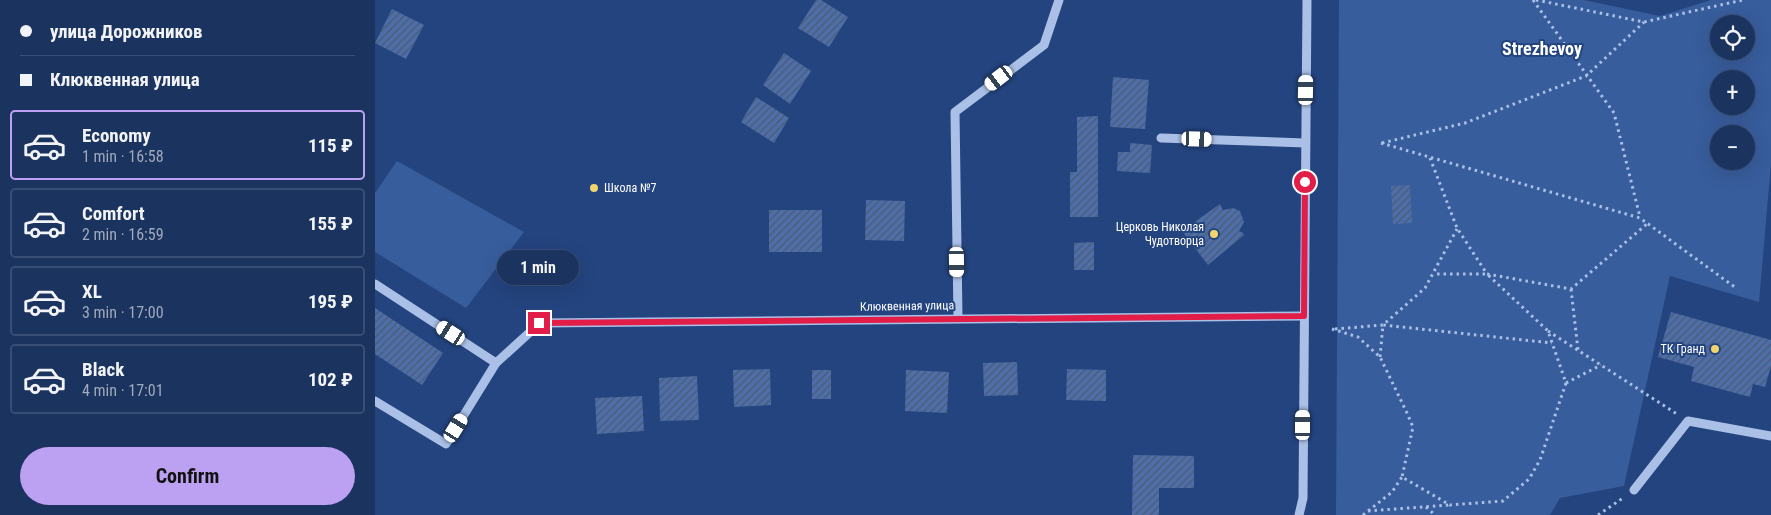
<!DOCTYPE html>
<meta charset="utf-8">
<style>
:root{--surface:#1b335f;--page:#243b65;--text:#f1f3f6;--muted:#a0aabd;--line:#394e74;--accent:#bca0f2}
body{margin:0;font-family:"Roboto Condensed",sans-serif;background:var(--page);color:var(--text);height:100vh;display:flex;flex-direction:column;font-size:19px;white-space:nowrap}
*{box-sizing:border-box;margin:0}
p{font-size:16px;color:var(--muted)}
.icon{flex:none;width:28px;height:28px;fill:none;stroke:currentColor;stroke-width:2;stroke-linecap:round;stroke-linejoin:round}
.map{position:relative;flex:1;overflow:hidden}
.sheet{display:flex;flex-direction:column;background:var(--surface);width:375px}
.sheet>*{flex:none}
.top-card{display:grid;align-content:center;height:110px;padding:0 20px;background:var(--surface)}
.buttons{position:absolute;left:1335px;top:15px;display:grid;gap:10px}
.buttons a{display:grid;place-items:center;width:45px;height:45px;border-radius:50%;background:var(--surface);box-shadow:0 5px 20px #0002,0 0 0 1px var(--line);font-size:25px}
.end{position:absolute;width:22px;height:22px;margin:-11px;border:6px solid #e11d48;background:#fff;box-shadow:0 0 0 2px #fff}
.from{border-radius:50%}
.bubble{position:absolute;height:35px;border-radius:18px;background:var(--surface);box-shadow:0 5px 20px #0002,0 0 0 1px var(--line);font-size:16px;font-weight:700;line-height:35px;text-align:center}
.car{position:absolute;width:15px;height:30px;margin:-15px -8px;border-radius:6px;box-shadow:0 0 4px 1px #0007;background:linear-gradient(#fff 24%,#345 0 40%,#fff 0 76%,#345 0 86%,#fff 0)}
.top-card b{display:flex;align-items:center;gap:18px;height:48px;font-size:19px}
.top-card b+b{border-top:1px solid var(--line)}
.top-card i{width:12px;height:12px;background:var(--text)}
ul{padding:0;list-style:none}
li{display:flex;align-items:center;gap:15px;height:70px;margin:0 10px 8px;padding:0 10px;border:2px solid var(--line);border-radius:5px}
li div{flex:1}
li b{display:block;font-size:19px}
li em{font-style:normal;font-weight:700}
li.selected{border-color:var(--accent)}
li>.icon{width:45px;height:45px;stroke-width:1.5}
.cta{display:flex;gap:10px;margin-top:auto;padding:10px 20px}
.cta a{flex:1;height:58px;border-radius:30px;background:var(--accent);color:#111;font-size:20px;font-weight:700;line-height:58px;text-align:center}
main{display:flex;flex:1;min-height:0}
.map>svg:first-child{display:block}
.green{fill:#385d9c;fill-rule:evenodd}
.building{fill:url(#building-hatch)}
.lines{fill:none;stroke-linecap:round;stroke-linejoin:round}
.path{stroke:#aac0e6;stroke-width:3;stroke-dasharray:2.5 4;stroke-linecap:butt}
.minor{stroke:#aac0e6;stroke-width:9}
.route{stroke:#e11d48;stroke-width:6}
.poi-dot{fill:#f0d56e;stroke:#24447f;stroke-width:2}
.labels{text-anchor:middle;stroke-width:4;stroke-linejoin:round;paint-order:stroke}
.poi-label{font-size:12px;fill:#fff;stroke:#24447f;text-anchor:end}
.street-label{font-size:12px;fill:#fff;stroke:#24447f}
.district-label{font-size:18px;font-weight:bold;fill:#fff;stroke:#24447f}
</style>
<main>
<section class="sheet">
<div class="top-card">
<b><i class="from"></i>улица Дорожников</b>
<b><i></i>Клюквенная улица</b>
</div>
<ul>
<li class="selected"><svg class="icon" aria-label="car" viewBox="0 0 24 24"><path d="M5 17H2v-5l4-1 3-4h7l3 4 3 1v5h-3M9 17h6M6 11h13"/><circle cx="7" cy="17" r="2"/><circle cx="17" cy="17" r="2"/></svg><div><b>Economy</b><p>1 min · 16:58</p></div><em>115 ₽</em></li>
<li><svg class="icon" aria-label="car" viewBox="0 0 24 24"><path d="M5 17H2v-5l4-1 3-4h7l3 4 3 1v5h-3M9 17h6M6 11h13"/><circle cx="7" cy="17" r="2"/><circle cx="17" cy="17" r="2"/></svg><div><b>Comfort</b><p>2 min · 16:59</p></div><em>155 ₽</em></li>
<li><svg class="icon" aria-label="car" viewBox="0 0 24 24"><path d="M5 17H2v-5l4-1 3-4h7l3 4 3 1v5h-3M9 17h6M6 11h13"/><circle cx="7" cy="17" r="2"/><circle cx="17" cy="17" r="2"/></svg><div><b>XL</b><p>3 min · 17:00</p></div><em>195 ₽</em></li>
<li><svg class="icon" aria-label="car" viewBox="0 0 24 24"><path d="M5 17H2v-5l4-1 3-4h7l3 4 3 1v5h-3M9 17h6M6 11h13"/><circle cx="7" cy="17" r="2"/><circle cx="17" cy="17" r="2"/></svg><div><b>Black</b><p>4 min · 17:01</p></div><em>102 ₽</em></li>
</ul>
<div class="cta"><a>Confirm</a></div>
</section>
<div class="map">
<svg width="1396" height="515" viewBox="0 0 1396 515">
<defs>
<pattern id="building-hatch" width="6" height="6" patternUnits="userSpaceOnUse" patternTransform="scale(1.25)"><rect width="6" height="6" fill="#4d6ea8"/><path d="M-1 1l2-2M0 6l6-6M5 7l2-2" fill="none" stroke="#4c5a71"/></pattern>
</defs>
<rect width="100%" height="100%" fill="#24447f"/>
<g class="green">
<path d="M 964,0 L 1209,0 L 1285,16 L 1336,0 L 1396,0 L 1396,163 L 1384,302 L 1295,276 L 1249,486 L 1185,498 L 1175,515 L 961,515 ZM 1344,24 L 1371,24 L 1371,51 L 1344,51 ZM 1344,79 L 1371,79 L 1371,106 L 1344,106 ZM 1344,134 L 1371,134 L 1371,161 L 1344,161 Z"/>
<path d="M 22,161 L 149,232 L 91,308 L 0,252 L 0,193 Z"/>
</g>
<g class="building">
<path d="M 441,0 L 446,0 L 473,17 L 454,47 L 423,28 Z"/>
<path d="M 17,9 L 49,25 L 31,59 L 0,43 Z"/>
<path d="M 409,53 L 436,71 L 415,104 L 388,85 Z"/>
<path d="M 738,77 L 774,80 L 770,129 L 735,127 Z"/>
<path d="M 381,97 L 414,118 L 399,143 L 366,122 Z"/>
<path d="M 723,116 L 723,217 L 695,217 L 695,172 L 702,172 L 702,117 Z"/>
<path d="M 755,143 L 777,145 L 775,173 L 742,171 L 743,152 L 755,152 Z"/>
<path d="M 1035,185 L 1037,223 L 1018,224 L 1016,186 Z"/>
<path d="M 491,200 L 530,201 L 529,241 L 490,240 Z"/>
<path d="M 845,204 L 848,210 L 858,208 L 865,211 L 869,222 L 864,231 L 868,233 L 869,235 L 833,265 L 807,231 Z"/>
<rect x="394" y="210" width="53" height="42"/>
<path d="M 719,242 L 719,270 L 699,270 L 699,243 Z"/>
<path d="M 0,308 L 68,353 L 47,385 L 0,354 Z"/>
<path d="M 1296,312 L 1396,340 L 1396,366 L 1390,387 L 1378,384 L 1375,397 L 1316,381 L 1319,367 L 1283,357 Z"/>
<path d="M 642,362 L 643,395 L 609,396 L 608,363 Z"/>
<path d="M 395,369 L 396,405 L 359,407 L 358,370 Z"/>
<path d="M 692,369 L 731,370 L 731,401 L 691,400 Z"/>
<rect x="437" y="370" width="19" height="29"/>
<path d="M 531,370 L 574,372 L 572,413 L 530,411 Z"/>
<path d="M 322,376 L 324,420 L 285,421 L 284,378 Z"/>
<path d="M 267,396 L 269,431 L 222,434 L 220,398 Z"/>
<path d="M 758,455 L 819,456 L 819,488 L 784,488 L 784,515 L 757,515 Z"/>
</g>
<g class="lines">
<g class="path">
<path d="M 1158,0 L 1239,113 L 1265,217"/>
<path d="M 1161,0 L 1269,22 L 1368,0"/>
<path d="M 1006,143 L 1265,218 L 1361,288"/>
<path d="M 1007,143 L 1090,123 L 1211,76 L 1269,22"/>
<path d="M 1055,158 L 1082,228 L 1112,274 L 1196,289 L 1273,223"/>
<path d="M 1196,289 L 1203,350"/>
<path d="M 957,329 L 983,337 L 1005,357 L 1032,413 L 1038,427 L 1027,477 L 1075,505 L 1128,501 L 1154,479 L 1165,460 L 1191,383 L 1173,331 L 1112,274 L 1059,274"/>
<path d="M 960,329 L 1008,325 L 1050,288 L 1082,229"/>
<path d="M 1173,331 L 1302,414"/>
<path d="M 1005,357 L 1008,325 L 1177,343"/>
<path d="M 1191,383 L 1226,365"/>
<path d="M 1051,507 L 1060,515"/>
<path d="M 993,511 L 1074,505"/>
<path d="M 988,515 L 1017,492 L 1027,477"/>
<path d="M 1223,515 L 1248,498"/>
</g>
<g class="minor">
<path d="M 786,138 L 930,143"/>
<path d="M 0,284 L 121,363 L 165,323 L 929,316"/>
<path d="M 583,318 L 580,112 L 669,45 L 684,0"/>
<path d="M 0,401 L 71,444 L 121,363"/>
<path d="M 1259,490 L 1313,421 L 1396,436"/>
<path d="M 924,515 L 928,498 L 932,0"/>
</g>
</g>
<g class="lines">
<path class="route" d="M 164,323 L 929,316 L 930,182"/>
</g>
<g class="poi-dot">
<circle cx="219" cy="188" r="5"/>
<circle cx="839" cy="234" r="5"/>
<circle cx="1340" cy="349" r="5"/>
</g>
<g class="labels">
<g class="poi-label">
<text x="229" y="192" text-anchor="start">Школа №7</text>
<text x="829" y="231">Церковь Николая<tspan x="829" dy="14">Чудотворца</tspan></text>
<text x="1330" y="353">ТК Гранд</text>
</g>
<g class="street-label">
<text transform="translate(532 306) rotate(-1)" y="4">Клюквенная улица</text>
</g>
<g class="district-label">
<text x="1167" y="55">Strezhevoy</text>
</g>
</g>
</svg>
<div class="buttons">
<a><svg class="icon" aria-label="locate" viewBox="0 0 24 24"><circle cx="12" cy="12" r="6"/><path d="M12 2v4M12 18v4M2 12h4M18 12h4"/></svg></a>
<a>+</a>
<a>−</a>
</div>
<i class="end from" style="left:930px;top:182px"></i>
<i class="end" style="left:164px;top:323px"></i>
<div class="bubble" style="left:122px;top:250px;width:82px">1 min</div>
<i class="car" style="left:624px;top:78px;rotate:233deg"></i>
<i class="car" style="left:931px;top:90px;rotate:1deg"></i>
<i class="car" style="left:822px;top:139px;rotate:92deg"></i>
<i class="car" style="left:582px;top:262px;rotate:179deg"></i>
<i class="car" style="left:76px;top:333px;rotate:303deg"></i>
<i class="car" style="left:928px;top:425px;rotate:0deg"></i>
<i class="car" style="left:81px;top:428px;rotate:32deg"></i>
</div>
</main>
